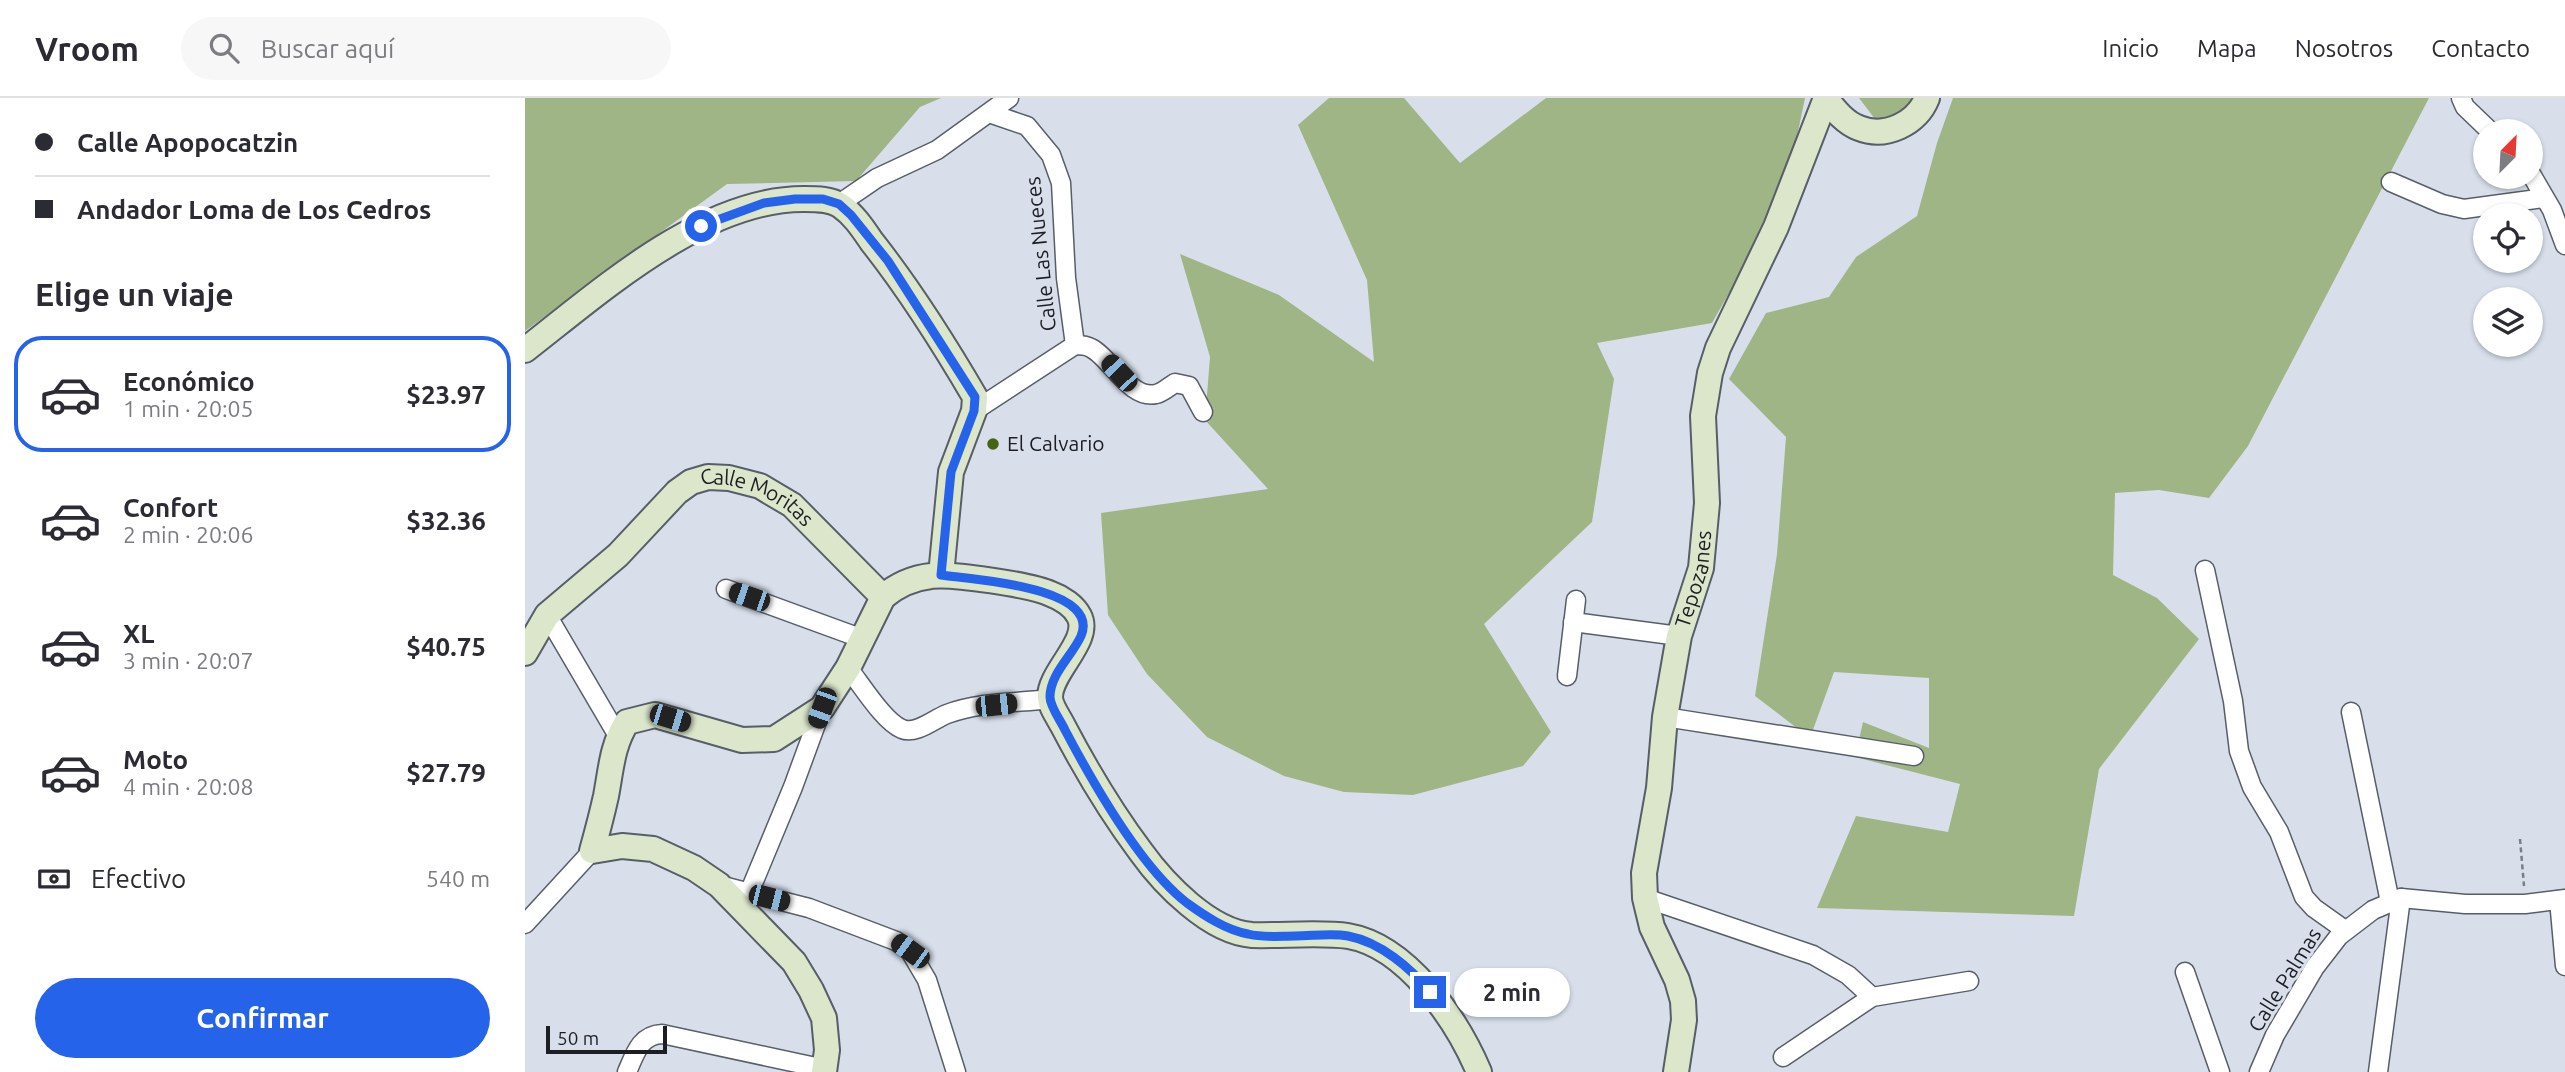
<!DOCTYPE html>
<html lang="es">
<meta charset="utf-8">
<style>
:root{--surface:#fff;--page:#f7f7f7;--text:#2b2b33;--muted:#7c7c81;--line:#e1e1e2;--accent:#2563eb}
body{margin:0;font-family:Ubuntu,sans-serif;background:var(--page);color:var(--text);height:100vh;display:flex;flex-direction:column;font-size:26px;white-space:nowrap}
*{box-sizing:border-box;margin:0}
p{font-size:23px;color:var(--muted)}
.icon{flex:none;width:38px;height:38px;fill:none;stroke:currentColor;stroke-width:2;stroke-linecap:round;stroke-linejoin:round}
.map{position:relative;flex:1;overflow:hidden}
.drawer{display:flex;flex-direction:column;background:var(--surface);width:525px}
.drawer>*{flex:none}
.top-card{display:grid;align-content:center;height:154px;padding:0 35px;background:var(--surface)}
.needle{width:46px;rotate:24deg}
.tools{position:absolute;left:1948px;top:21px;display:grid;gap:14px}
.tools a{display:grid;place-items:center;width:70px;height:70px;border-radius:50%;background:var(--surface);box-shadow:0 2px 5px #0004;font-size:35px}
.scale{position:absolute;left:21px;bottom:18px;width:121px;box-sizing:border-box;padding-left:7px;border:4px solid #1c1e23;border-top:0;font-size:19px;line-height:24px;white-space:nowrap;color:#1c1e23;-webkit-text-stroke:5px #d8dfeb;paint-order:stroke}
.end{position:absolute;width:32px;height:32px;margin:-16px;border:9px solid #2563eb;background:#fff;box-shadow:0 0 0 4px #fff}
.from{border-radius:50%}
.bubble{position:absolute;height:49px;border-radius:24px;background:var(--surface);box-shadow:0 2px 5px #0004;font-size:23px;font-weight:600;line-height:49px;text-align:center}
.car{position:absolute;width:21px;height:42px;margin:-21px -10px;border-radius:9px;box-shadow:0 0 5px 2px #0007;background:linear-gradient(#222 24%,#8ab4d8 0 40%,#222 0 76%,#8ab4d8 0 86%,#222 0)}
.top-card b{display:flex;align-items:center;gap:24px;height:66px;font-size:26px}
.top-card b+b{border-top:2px solid var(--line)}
.top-card i{width:18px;height:18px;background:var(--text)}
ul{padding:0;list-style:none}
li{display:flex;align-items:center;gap:21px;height:116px;margin:0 14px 10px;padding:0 21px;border:4px solid transparent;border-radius:28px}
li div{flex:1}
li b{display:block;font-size:26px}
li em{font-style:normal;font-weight:600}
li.current{border-color:var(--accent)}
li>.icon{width:63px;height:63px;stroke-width:1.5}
h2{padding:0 35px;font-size:32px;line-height:84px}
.pay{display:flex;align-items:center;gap:18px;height:77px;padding:0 35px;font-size:26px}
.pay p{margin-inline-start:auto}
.button{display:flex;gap:14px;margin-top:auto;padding:14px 35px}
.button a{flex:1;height:80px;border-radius:42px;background:var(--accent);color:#fff;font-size:28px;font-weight:600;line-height:80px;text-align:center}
header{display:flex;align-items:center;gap:42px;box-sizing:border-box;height:98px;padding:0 35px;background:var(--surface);border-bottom:2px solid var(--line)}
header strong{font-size:33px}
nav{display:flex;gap:38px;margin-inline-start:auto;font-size:24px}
.search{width:490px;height:63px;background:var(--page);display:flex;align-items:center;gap:18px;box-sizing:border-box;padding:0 24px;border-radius:38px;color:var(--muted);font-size:26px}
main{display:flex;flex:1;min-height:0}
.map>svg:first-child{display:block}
.green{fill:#9fb586}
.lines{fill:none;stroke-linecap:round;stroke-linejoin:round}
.street-casing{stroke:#585e68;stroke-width:21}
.secondary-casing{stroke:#585e68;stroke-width:28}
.path{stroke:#7a7f87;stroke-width:2.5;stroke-dasharray:5 3.5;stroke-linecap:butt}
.street{stroke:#fff;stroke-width:18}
.secondary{stroke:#dbe6cb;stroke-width:24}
.route{stroke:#2563eb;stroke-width:9}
.poi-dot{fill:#456215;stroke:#d8dfeb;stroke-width:2.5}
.labels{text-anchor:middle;stroke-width:6;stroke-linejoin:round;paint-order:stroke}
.street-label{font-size:21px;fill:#1c1e23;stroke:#d8dfeb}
.poi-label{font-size:21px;fill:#1c1e23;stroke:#d8dfeb;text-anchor:start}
</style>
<header>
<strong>Vroom</strong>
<div class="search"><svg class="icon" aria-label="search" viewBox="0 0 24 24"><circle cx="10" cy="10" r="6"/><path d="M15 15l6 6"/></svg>Buscar aquí</div>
<nav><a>Inicio</a><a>Mapa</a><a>Nosotros</a><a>Contacto</a></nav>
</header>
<main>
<section class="drawer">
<div class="top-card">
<b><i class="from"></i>Calle Apopocatzin</b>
<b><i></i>Andador Loma de Los Cedros</b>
</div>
<h2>Elige un viaje</h2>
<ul>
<li class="current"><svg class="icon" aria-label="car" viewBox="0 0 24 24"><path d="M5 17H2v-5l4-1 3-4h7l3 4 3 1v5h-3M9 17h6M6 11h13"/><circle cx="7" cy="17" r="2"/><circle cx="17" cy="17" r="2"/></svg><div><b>Económico</b><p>1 min · 20:05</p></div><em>$23.97</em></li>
<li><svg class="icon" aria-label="car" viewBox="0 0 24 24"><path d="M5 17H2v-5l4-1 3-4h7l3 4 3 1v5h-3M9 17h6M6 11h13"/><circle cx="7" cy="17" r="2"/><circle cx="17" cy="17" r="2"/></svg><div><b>Confort</b><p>2 min · 20:06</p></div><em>$32.36</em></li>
<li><svg class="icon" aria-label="car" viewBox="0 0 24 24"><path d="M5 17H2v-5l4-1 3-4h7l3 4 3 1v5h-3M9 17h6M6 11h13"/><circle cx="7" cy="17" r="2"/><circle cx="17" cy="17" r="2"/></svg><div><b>XL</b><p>3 min · 20:07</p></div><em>$40.75</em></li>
<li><svg class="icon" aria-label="car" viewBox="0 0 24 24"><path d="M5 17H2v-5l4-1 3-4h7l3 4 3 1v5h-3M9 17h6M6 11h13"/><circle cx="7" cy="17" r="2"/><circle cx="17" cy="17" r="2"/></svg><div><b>Moto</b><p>4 min · 20:08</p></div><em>$27.79</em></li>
</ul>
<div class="pay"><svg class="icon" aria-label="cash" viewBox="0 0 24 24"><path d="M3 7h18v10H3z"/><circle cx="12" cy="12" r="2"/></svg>Efectivo<p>540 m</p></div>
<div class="button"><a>Confirmar</a></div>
</section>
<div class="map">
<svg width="2040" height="974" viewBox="0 0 2040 974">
<rect width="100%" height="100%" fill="#d8dfeb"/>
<g class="green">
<path d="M 0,0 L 416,0 L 395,9 L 331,83 L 202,86 L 0,233 Z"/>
<path d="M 804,0 L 879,0 L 935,65 L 1021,0 L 1280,0 L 1260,96 L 1187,225 L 1072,245 L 1089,281 L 1067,424 L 959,526 L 1026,634 L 998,668 L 888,697 L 819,694 L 759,678 L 682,639 L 622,576 L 583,517 L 576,415 L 743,391 L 680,322 L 685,259 L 655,156 L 754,197 L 849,264 L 842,182 L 773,27 Z"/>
<path d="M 1334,0 L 1389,0 L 1366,42 Z"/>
<path d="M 1428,0 L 1904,0 L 1723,348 L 1684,400 L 1634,392 L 1590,395 L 1588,477 L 1632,500 L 1674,541 L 1574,671 L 1549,818 L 1292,810 L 1331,718 L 1423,734 L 1435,686 L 1330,659 L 1338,624 L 1404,650 L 1404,580 L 1309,574 L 1285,640 L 1230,598 L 1252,456 L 1261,339 L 1204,281 L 1241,215 L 1304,199 L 1331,159 L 1392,118 L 1412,45 Z"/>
</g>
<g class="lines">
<defs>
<g id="street">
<path d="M 1936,0 L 1940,9 L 1965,33"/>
<path d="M 464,15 L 502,28 L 526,57 L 536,85 L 541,180 L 550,247"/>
<path d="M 2006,76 L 2027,112 L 2040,147"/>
<path d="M 1866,84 L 1917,106 L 1939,111 L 2019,100"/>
<path d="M 314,106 L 352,80 L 412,52 L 484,0"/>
<path d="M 550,247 C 555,247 561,247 566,250 C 586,260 605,302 631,296 C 637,295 645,288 650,285 L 664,288 L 678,314"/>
<path d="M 449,313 L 550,247"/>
<path d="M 1680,472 L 1708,603 L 1714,653 L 1727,689 L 1754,734 L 1779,799 L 1789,810 L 1820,832"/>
<path d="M 201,491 L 338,541"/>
<path d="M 22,517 L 93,638"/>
<path d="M 1048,524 L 1154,538"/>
<path d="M 323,570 C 336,586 359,624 377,631 C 391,637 409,621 422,616 C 454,604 491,605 525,601"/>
<path d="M 1042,578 L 1051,502"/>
<path d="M 1826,614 L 1865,804"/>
<path d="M 1140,619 L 1389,658"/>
<path d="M 194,787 L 284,810 L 371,843 L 385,853 L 402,882 L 431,974"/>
<path d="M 224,795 L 268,689 L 297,610"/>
<path d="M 1120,800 L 1288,857 L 1323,877 L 1347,899 L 1444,883"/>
<path d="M 2034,802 L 2040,868"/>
<path d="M 0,826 L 67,753"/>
<path d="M 1660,874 L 1695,974"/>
<path d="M 1258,959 L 1347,899"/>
<path d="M 102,974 C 110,956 115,937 137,936 L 300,971"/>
<path d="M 1734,974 L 1750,937 L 1790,869 L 1814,838 L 1848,812 L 1876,800 L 1940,806 L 2000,806 L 2040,801"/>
<path d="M 1853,974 L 1876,800"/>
</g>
<g id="secondary">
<path d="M 1301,1 C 1310,12 1320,25 1334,30 C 1361,41 1392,25 1402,0"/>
<path d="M 0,252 C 76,193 179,100 280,101 C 292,101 306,101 316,108 C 329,117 338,131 347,144 C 385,192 419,246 450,299 L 449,313 L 426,374 L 416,477"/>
<path id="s1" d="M 0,555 L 22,517 L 93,457 L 152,394 L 166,384 L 183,379 L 204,380 L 235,388 L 267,407 L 358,499 C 372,487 388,480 406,478 C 426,475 507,487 526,496 C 537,500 549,508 554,518 C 567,542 525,573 525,599 C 525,608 534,620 538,628 C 561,672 586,714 616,754 C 639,786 685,834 727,837 C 756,838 796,834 823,838 C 882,848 932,922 954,974"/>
<path d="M 299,974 L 302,952 L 299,920 L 286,892 L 269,864 L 194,787 L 169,770 L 128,751 L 97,748 L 67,753 C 72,735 77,716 81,698 C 86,672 87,647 102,624 L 130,617 L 217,642 L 249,641 L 297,610 L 323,570 L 358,499"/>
<path id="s2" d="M 1151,974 L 1159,922 L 1158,903 L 1152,882 L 1127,829 L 1120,800 L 1119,775 L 1134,690 L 1140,619 L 1154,538 L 1176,470 L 1182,405 L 1178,318 L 1185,275 L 1193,250 L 1251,129 L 1301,0"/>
</g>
</defs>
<use href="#street" class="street-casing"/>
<use href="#secondary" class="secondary-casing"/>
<path class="path" d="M 1995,741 L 1999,788"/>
<use href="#street" class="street"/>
<use href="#secondary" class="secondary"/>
</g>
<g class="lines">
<path class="route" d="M 176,128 L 239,105 L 270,101 L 298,101 L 314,106 L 326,117 L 363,163 L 450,299 L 449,313 L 426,374 L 416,477 C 443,481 577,488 556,538 C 547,558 525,576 525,599 C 525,609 536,623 540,632 C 568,685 615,769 662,805 C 680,818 701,832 723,836 C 737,840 755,838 770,838 C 787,838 807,835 823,838 C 855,844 886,870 905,894"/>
</g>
<circle class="poi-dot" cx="468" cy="346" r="7"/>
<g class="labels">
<g class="street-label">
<text transform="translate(516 156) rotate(-96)" y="7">Calle Las Nueces</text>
<text dy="7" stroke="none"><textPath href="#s1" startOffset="312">Calle Moritas</textPath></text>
<text dy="7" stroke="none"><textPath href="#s2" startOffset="506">Tepozanes</textPath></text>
<text transform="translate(1760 882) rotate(-58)" y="7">Calle Palmas</text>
</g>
<g class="poi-label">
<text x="482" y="353">El Calvario</text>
</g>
</g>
</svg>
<div class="tools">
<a><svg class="needle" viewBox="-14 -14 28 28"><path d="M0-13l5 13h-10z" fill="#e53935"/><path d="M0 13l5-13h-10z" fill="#7c7c81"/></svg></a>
<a><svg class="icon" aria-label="locate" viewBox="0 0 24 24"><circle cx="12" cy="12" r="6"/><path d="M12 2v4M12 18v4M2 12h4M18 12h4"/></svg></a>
<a><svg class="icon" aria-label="layers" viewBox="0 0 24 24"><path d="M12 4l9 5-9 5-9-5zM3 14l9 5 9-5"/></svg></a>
</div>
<div class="scale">50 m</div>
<i class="end from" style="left:176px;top:128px"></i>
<i class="end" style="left:905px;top:894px"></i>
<div class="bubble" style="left:929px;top:870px;width:116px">2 min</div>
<i class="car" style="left:594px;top:275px;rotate:317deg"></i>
<i class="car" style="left:224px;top:499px;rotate:289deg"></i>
<i class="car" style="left:471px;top:607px;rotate:84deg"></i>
<i class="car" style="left:297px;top:610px;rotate:200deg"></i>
<i class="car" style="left:145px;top:620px;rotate:107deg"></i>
<i class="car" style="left:244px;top:800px;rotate:104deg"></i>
<i class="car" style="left:385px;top:853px;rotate:306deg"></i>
</div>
</main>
